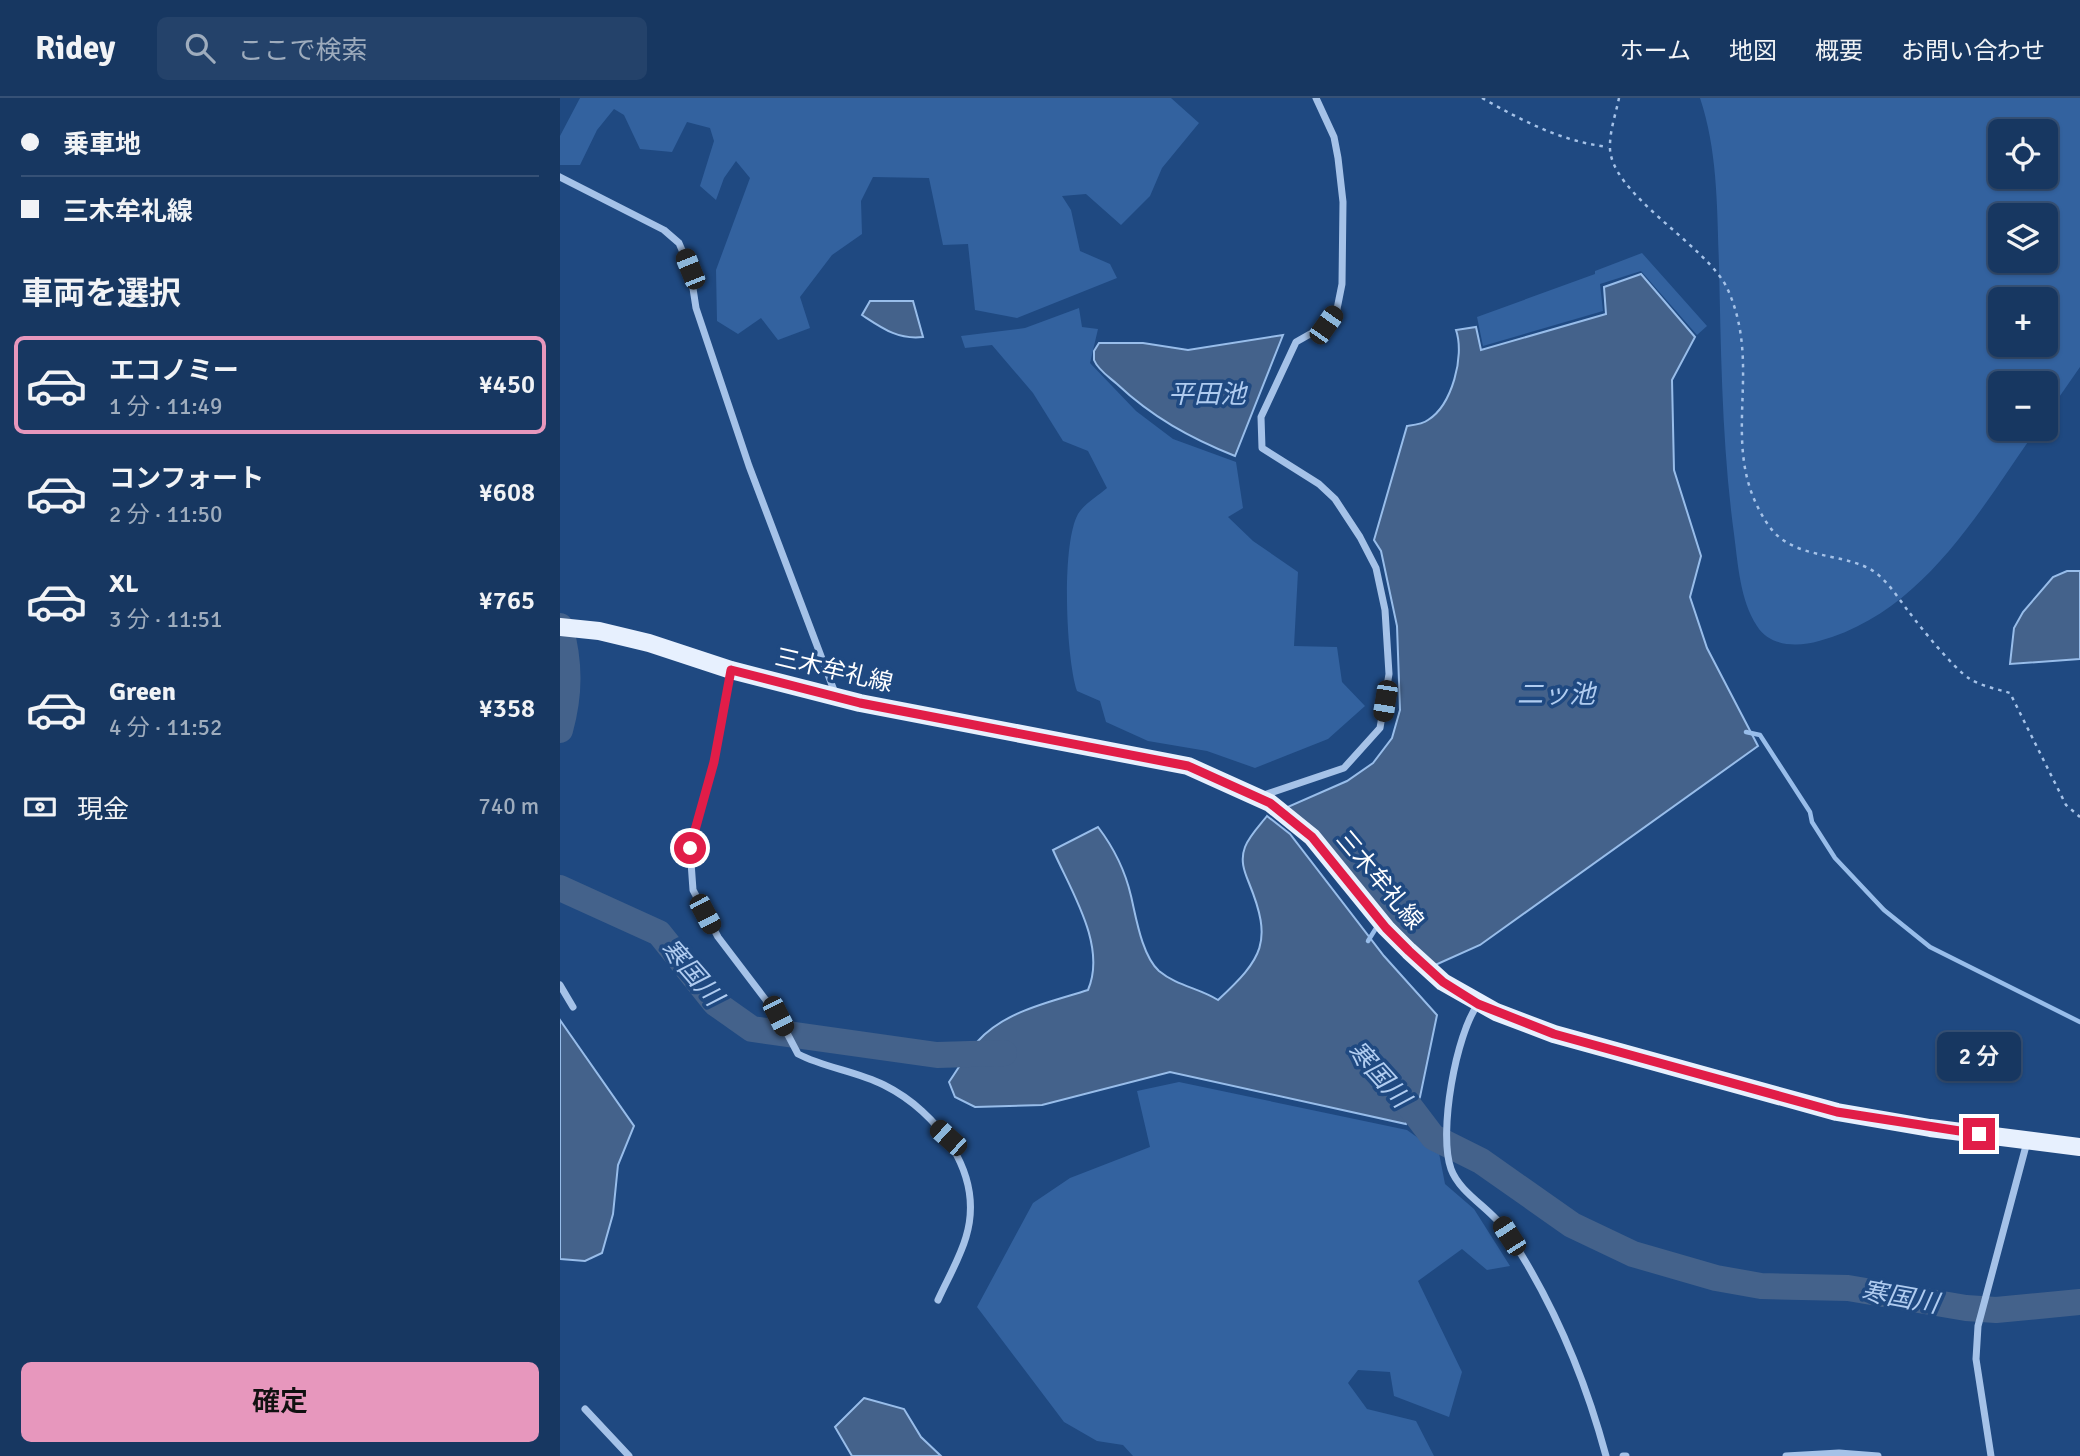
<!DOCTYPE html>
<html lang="ja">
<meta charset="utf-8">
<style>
:root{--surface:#173761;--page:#24426a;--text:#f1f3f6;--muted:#9eacbd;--line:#365176;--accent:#e797bd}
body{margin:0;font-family:Signika,"Noto Sans JP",sans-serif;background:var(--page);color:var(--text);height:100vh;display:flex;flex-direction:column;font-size:26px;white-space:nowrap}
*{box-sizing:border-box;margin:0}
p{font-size:23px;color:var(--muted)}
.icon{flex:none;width:38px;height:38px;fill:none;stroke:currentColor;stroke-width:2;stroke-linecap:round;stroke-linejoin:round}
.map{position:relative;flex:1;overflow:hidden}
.sheet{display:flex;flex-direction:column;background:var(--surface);width:560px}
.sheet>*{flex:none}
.hud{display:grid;align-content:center;height:154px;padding:0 21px;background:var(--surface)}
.fabs{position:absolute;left:1428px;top:21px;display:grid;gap:14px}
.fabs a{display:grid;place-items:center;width:70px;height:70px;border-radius:10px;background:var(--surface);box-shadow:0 2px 5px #0004,0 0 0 2px var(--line);font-size:35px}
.end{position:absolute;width:32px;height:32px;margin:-16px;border:9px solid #e11d48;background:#fff;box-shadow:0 0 0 4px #fff}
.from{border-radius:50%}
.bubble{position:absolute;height:49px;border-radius:10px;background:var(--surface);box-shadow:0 2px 5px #0004,0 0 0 2px var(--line);font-size:23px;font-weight:600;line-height:49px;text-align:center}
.car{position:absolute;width:21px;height:42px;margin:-21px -10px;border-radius:9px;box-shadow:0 0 5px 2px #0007;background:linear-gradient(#222 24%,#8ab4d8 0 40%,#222 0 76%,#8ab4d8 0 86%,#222 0)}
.hud b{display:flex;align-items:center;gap:24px;height:66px;font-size:26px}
.hud b+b{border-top:2px solid var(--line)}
.hud i{width:18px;height:18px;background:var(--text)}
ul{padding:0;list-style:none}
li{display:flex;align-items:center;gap:21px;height:98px;margin:0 14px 10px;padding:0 7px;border:4px solid transparent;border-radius:10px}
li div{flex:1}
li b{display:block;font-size:26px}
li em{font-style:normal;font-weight:600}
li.active{border-color:var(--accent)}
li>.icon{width:63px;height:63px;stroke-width:1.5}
h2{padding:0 21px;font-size:32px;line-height:84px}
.pay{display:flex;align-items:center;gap:18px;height:77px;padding:0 21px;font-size:26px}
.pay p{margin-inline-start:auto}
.primary-button{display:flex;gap:14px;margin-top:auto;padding:14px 21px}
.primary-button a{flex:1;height:80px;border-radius:10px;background:var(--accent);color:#111;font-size:28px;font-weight:600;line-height:80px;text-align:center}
header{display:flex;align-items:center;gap:42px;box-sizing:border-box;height:98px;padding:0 35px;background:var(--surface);border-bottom:2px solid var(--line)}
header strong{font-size:33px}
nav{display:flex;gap:38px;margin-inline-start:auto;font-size:24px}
.search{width:490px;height:63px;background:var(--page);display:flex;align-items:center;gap:18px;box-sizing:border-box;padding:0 24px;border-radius:10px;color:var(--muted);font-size:26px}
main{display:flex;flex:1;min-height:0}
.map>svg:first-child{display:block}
.green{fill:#33629f;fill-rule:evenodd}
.water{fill:#44628b;stroke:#98bdea;stroke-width:2}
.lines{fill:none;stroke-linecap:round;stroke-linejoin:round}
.stream{stroke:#98bdea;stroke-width:4.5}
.river{stroke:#44628b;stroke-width:26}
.path{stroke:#a5c2e8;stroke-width:2.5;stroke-dasharray:3.5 5;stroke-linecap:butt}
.minor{stroke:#a5c2e8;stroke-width:7}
.primary{stroke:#e7f0fe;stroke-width:18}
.route{stroke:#e11d48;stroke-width:9}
.labels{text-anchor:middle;stroke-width:7;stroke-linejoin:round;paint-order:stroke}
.street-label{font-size:24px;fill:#fff;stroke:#1f4981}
.water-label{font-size:26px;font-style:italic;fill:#b0ccf0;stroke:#1f4981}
</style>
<header>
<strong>Ridey</strong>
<div class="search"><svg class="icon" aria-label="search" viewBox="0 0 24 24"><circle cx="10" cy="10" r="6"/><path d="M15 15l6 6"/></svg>ここで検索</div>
<nav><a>ホーム</a><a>地図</a><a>概要</a><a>お問い合わせ</a></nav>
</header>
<main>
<section class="sheet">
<div class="hud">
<b><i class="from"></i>乗車地</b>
<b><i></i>三木牟礼線</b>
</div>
<h2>車両を選択</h2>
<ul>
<li class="active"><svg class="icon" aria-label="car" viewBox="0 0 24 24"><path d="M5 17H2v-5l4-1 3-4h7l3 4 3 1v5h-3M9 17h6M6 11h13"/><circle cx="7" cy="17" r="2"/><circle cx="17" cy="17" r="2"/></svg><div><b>エコノミー</b><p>1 分 · 11:49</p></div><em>¥450</em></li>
<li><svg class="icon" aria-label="car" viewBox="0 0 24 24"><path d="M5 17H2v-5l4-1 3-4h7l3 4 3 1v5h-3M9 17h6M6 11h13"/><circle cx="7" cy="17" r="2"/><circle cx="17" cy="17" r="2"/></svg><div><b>コンフォート</b><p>2 分 · 11:50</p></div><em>¥608</em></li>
<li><svg class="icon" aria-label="car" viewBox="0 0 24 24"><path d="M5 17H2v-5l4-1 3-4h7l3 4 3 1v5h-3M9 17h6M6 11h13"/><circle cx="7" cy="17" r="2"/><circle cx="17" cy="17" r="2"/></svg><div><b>XL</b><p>3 分 · 11:51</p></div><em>¥765</em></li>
<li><svg class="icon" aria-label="car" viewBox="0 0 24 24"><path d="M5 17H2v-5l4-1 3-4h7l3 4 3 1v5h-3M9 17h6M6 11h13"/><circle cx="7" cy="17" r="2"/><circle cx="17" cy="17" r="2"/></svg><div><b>Green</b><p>4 分 · 11:52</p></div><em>¥358</em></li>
</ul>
<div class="pay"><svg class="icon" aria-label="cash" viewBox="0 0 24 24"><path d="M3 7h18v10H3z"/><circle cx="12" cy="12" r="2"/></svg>現金<p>740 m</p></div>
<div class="primary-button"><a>確定</a></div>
</section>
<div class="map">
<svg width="1520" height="1358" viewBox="0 0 1520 1358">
<rect width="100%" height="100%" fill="#1f4981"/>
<g class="green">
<path d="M 20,0 L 611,0 L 639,25 L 602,70 L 590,98 L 561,127 L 526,96 L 502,98 L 511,112 L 520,153 L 550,166 L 557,180 L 457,220 L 415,212 L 408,146 L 383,147 L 369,80 L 313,79 L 301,103 L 302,136 L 272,157 L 240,199 L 250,230 L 218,242 L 201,220 L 178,236 L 157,223 L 156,172 L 190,80 L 176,63 L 164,80 L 156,102 L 140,88 L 154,43 L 150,30 L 127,24 L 112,54 L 80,51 L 64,17 L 54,11 L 37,32 L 20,67 L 0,67 L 0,38 Z"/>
<path d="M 1140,0 L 1520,0 L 1520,269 L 1486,318 L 1486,285 L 1440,285 L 1440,331 L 1477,331 C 1419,413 1363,515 1259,543 C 1238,549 1210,549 1197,528 C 1180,502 1178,466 1174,436 C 1162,348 1161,256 1159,167 C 1157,111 1158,54 1140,0 ZM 1486,33 L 1486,79 L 1440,79 L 1440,33 ZM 1486,117 L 1486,163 L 1440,163 L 1440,117 ZM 1440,201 L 1486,201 L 1486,247 L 1440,247 Z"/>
<path d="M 1082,155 L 1147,228 L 1137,237 L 1081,173 L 1040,186 L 1043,213 L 923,248 L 917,219 L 1035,176 L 1035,173 Z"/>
<path d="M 519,210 L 522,229 L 538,231 L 530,265 L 576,313 L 613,341 L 676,364 L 683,410 L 668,419 L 693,443 L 738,474 L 734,548 L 777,549 L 782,584 L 805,608 L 768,641 L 695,670 L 647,653 L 588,643 L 546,624 L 540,603 L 517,593 C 506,560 501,447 518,416 C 524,406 538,398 547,390 L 528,353 L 503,343 L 473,295 L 432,247 L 405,250 L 401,238 L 465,230 Z"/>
<path d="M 619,984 L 847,1032 L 879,1055 L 885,1086 L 914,1111 L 950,1168 L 927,1172 L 902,1151 L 858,1183 L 902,1274 L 889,1319 L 834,1298 L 830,1274 L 798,1272 L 788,1285 L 807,1311 L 856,1323 L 874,1358 L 573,1358 L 563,1347 L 537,1343 L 504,1324 L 417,1209 L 473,1105 L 510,1080 L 590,1049 L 577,993 Z"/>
</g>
<g class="water">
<path d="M 1081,176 L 1135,239 L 1112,282 L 1114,372 L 1141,458 L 1130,499 L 1147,550 L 1198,648 L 920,847 L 873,868 L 723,711 L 787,683 L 813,665 L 832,640 L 840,612 L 837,528 L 821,453 L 814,442 L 847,328 C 854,327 863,326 868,322 C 892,307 905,258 896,232 L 916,229 L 921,252 L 1046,216 L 1044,189 Z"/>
<path d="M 310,203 L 353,203 L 363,239 C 338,242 322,230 302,217 Z"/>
<path d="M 723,237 L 675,358 C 630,340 592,319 557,286 C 549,279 538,272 534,262 L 534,253 L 539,245 L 583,245 L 628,252 Z"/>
<path d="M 1507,473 L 1520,473 L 1520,561 L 1450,566 L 1454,530 L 1463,514 L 1493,479 Z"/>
<path d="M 707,718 L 730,736 L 824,858 L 877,917 L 860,999 L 846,1026 L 610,974 L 482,1007 L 415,1009 L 395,999 L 389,984 C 398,971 407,955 418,943 C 445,913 490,904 528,892 C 547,848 511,793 493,752 L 538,729 C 554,750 565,772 571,798 C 576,819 582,858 599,873 C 617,888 639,890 658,902 C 703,860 713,844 689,785 C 684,773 680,762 685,749 C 689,738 700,727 707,718 Z"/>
<path d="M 0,922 L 74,1028 L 58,1067 L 53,1116 L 42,1155 L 25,1163 L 0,1161 Z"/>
<path d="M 304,1300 L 344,1311 L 361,1339 L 381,1358 L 292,1358 L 275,1329 Z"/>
</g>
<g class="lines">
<g class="stream">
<path d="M 1186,634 L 1200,637 L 1250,714 L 1252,724 L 1275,760 L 1324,812 L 1370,849 L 1520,924"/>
<path d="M 808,843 L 818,827"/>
</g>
<g class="river">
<path d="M 0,528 C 10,565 10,596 0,632"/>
<path d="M 0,790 L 99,835 L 155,905 L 192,931 L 377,957 L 444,955"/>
<path d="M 832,985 L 873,1039 L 921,1063 L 1012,1127 L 1073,1156 L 1156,1180 L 1201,1188 L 1288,1190 L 1406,1210 L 1436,1212 L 1520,1204"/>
</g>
<g class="path">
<path d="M 922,0 C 963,23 1000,43 1048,49"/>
<path d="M 1059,0 C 1056,15 1050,32 1050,47 C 1047,95 1149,148 1168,192 C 1205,275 1155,351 1209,428 C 1232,461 1278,454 1310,471 C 1326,480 1338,500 1349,514 C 1361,530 1394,571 1410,581 C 1421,588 1437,591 1450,595 L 1506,707 L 1520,719"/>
</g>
<g class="minor">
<path d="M 0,79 L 104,132 L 119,145 L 130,171 L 136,210 L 189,368 L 275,595"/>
<path d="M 171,573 L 154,664 L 130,750 L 133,792 L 158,839 L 218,918 L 238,956 C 265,970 296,973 324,987 C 378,1014 425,1076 406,1139 C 400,1160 387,1182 378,1202"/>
<path d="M 701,698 L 784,670 L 820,630 L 829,576 L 825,512 L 816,470 L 800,439 L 775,401 L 759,386 L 702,350 L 701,319 L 736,244 L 766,227 L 777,211 L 782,186 L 783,104 L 778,60 L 774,39 L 756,0"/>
<path d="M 0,887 L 13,909"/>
<path d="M 918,906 C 896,936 878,1035 891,1071 C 900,1096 932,1111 947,1134 C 992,1202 1025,1280 1046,1358"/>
<path d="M 25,1311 L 69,1358"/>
<path d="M 1063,1358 L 1066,1358"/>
<path d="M 1226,1358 L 1279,1355 L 1318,1358"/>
<path d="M 1431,1358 L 1416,1261 L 1418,1228 L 1467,1044"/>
</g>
<path class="primary" d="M 0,529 L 39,533 L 89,545 L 171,572 L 300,605 L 628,668 L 710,705 L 752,739 L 826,830 L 849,853 L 883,884 L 936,914 L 994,936 L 1277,1014 L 1370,1030 L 1520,1049"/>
</g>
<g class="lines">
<path class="route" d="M 130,750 L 154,664 L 171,572 L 300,605 L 628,668 L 710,705 L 752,739 L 826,830 L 849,853 L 883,884 L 918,906 L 994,936 L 1277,1014 L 1419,1036"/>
</g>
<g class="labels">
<g class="street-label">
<text transform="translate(274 572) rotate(13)" y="8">三木牟礼線</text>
<text transform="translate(820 782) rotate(50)" y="8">三木牟礼線</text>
</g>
<g class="water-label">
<text x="647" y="305">平田池</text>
<text x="996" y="605">二ッ池</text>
<text transform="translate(132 874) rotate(49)" y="9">寒国川</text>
<text transform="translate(819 976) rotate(48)" y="9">寒国川</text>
<text transform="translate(1340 1199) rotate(10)" y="9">寒国川</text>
</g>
</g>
</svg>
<div class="fabs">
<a><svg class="icon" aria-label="locate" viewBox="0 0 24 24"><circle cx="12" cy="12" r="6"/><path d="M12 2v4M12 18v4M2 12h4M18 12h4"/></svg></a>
<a><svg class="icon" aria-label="layers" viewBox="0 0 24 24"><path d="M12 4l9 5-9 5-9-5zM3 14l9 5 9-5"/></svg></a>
<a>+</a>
<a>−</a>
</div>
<i class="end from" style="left:130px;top:750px"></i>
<i class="end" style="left:1419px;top:1036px"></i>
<div class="bubble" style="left:1377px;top:934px;width:84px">2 分</div>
<i class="car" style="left:130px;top:171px;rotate:338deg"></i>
<i class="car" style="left:766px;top:227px;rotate:35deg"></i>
<i class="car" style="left:825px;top:603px;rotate:189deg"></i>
<i class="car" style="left:145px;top:816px;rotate:152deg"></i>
<i class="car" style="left:218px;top:918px;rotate:153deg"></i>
<i class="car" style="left:388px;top:1040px;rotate:312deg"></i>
<i class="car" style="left:949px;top:1138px;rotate:327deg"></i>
</div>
</main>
